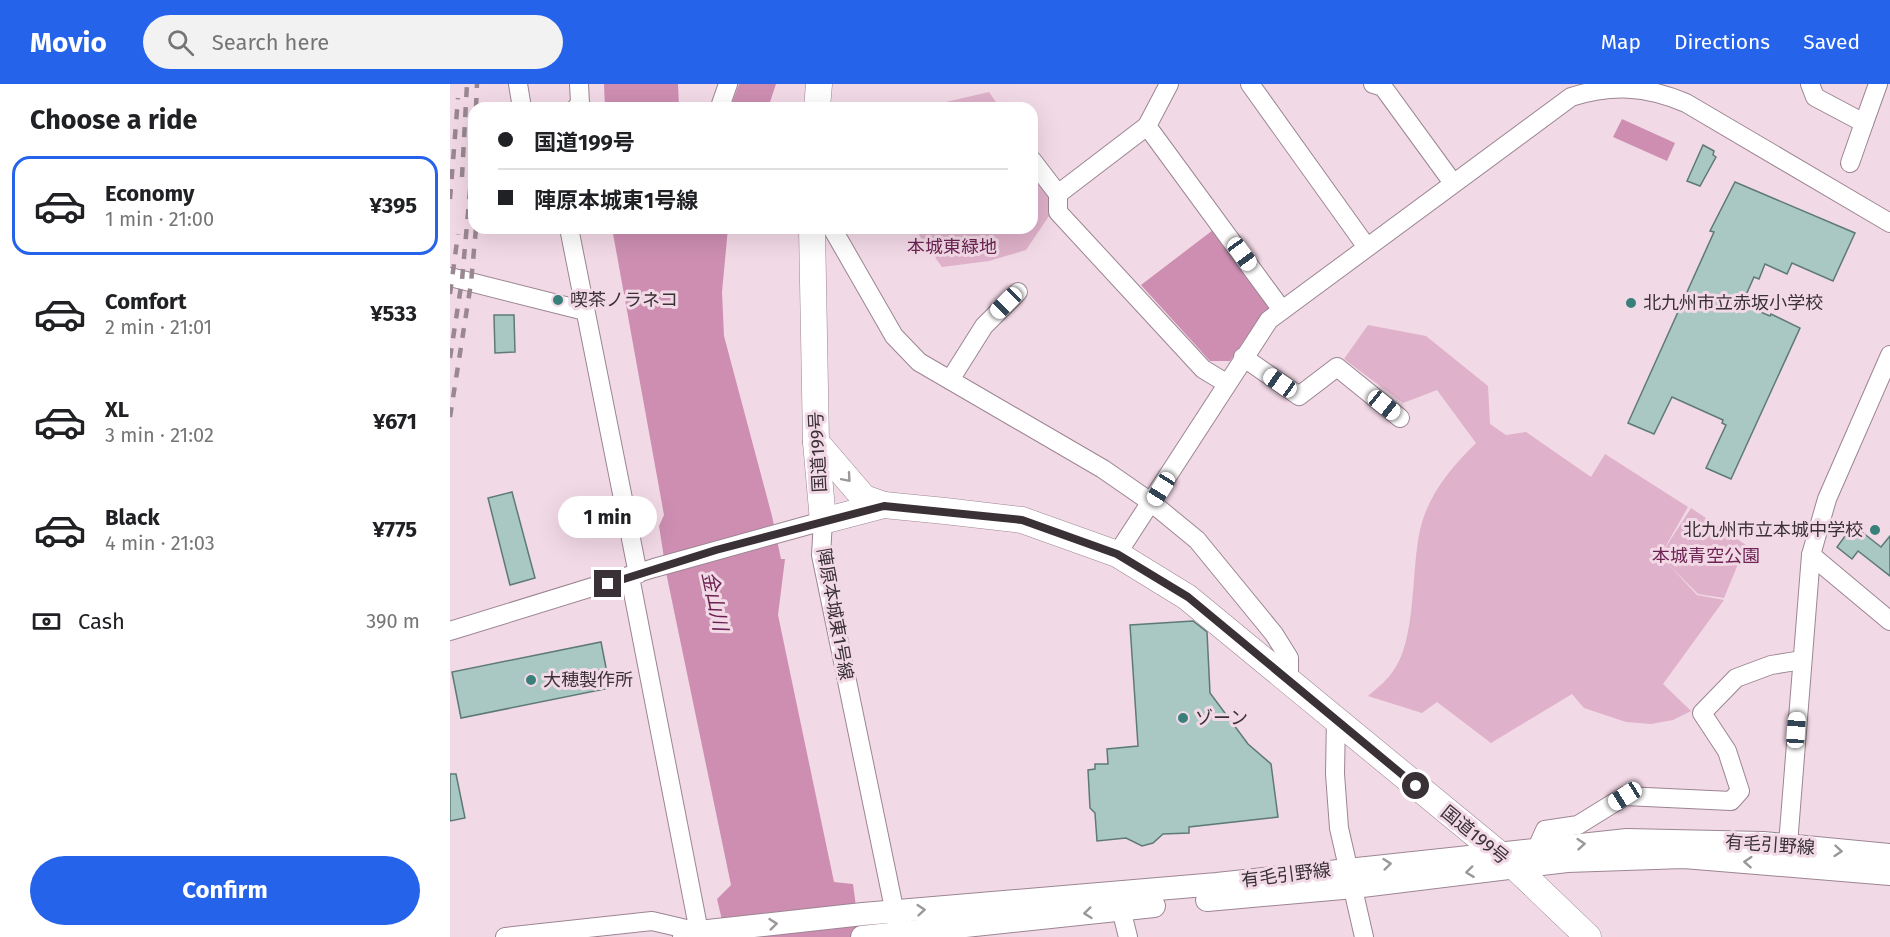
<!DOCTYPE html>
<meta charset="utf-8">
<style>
:root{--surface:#fff;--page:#f2f2f2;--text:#202124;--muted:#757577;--line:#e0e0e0;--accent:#2563eb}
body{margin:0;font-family:"Fira Sans","Noto Sans JP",sans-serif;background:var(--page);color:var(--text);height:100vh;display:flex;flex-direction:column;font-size:22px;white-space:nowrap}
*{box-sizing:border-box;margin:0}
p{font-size:20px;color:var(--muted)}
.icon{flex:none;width:33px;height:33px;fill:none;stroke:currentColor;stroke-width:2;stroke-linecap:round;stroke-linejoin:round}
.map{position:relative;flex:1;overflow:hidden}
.drawer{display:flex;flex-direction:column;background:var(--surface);width:450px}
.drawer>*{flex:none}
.guide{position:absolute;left:18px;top:18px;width:570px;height:132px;border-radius:18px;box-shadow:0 6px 24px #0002;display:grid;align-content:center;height:132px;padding:0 30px;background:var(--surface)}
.end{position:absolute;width:27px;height:27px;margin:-14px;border:8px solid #3a3136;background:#fff;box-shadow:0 0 0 3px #fff}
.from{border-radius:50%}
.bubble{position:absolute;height:42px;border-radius:21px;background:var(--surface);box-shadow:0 6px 24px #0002;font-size:20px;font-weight:700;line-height:42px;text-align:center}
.car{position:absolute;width:18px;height:36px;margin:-18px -9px;border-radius:8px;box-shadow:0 0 4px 2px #0007;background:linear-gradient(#fff 24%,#345 0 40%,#fff 0 76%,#345 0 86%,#fff 0)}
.guide b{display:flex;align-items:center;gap:21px;height:57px;font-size:22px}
.guide b+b{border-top:2px solid var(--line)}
.guide i{width:15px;height:15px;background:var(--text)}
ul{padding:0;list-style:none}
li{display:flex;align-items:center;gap:18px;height:99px;margin:0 12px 9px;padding:0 18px;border:3px solid transparent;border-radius:18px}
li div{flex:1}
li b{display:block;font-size:22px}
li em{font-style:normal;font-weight:700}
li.current{border-color:var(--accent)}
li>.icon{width:54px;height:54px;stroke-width:1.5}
h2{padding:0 30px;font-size:27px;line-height:72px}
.pay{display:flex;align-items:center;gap:15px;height:66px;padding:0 30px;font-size:22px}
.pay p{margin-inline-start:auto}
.button{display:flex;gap:12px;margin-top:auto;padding:12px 30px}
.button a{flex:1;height:69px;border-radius:36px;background:var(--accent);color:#fff;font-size:24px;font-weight:700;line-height:69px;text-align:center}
header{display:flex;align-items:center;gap:36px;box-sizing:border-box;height:84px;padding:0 30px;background:var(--accent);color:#fff}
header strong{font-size:28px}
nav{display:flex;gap:33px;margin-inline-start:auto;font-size:21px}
.search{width:420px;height:54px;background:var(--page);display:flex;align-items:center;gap:15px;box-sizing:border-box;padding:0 21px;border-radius:33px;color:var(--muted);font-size:22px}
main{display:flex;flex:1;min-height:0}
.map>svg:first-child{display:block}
.green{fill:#dfb1ca}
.water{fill:#cd8eb2}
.building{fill:#a9c7c3;stroke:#5e7a77;stroke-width:1.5}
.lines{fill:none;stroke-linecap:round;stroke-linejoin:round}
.minor-casing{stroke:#9c8592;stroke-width:20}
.major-casing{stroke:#9c8592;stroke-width:24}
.highway-casing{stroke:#9c8592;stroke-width:27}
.minor{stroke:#fff;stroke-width:18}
.major{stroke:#fff;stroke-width:22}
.highway{stroke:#fff;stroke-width:26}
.rail{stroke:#998891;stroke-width:4.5;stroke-dasharray:10 10;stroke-linecap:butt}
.oneway{stroke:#9c989a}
.route{stroke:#3a3136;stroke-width:8}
.poi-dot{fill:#39807a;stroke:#f2d9e6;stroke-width:2}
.labels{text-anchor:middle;stroke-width:6;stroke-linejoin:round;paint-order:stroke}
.park-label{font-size:18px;fill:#6e2354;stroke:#f2d9e6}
.poi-label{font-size:18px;fill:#3a3136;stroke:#f2d9e6;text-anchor:start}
.street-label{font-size:18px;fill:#3a3136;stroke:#f2d9e6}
.water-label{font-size:20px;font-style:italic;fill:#691f50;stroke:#f2d9e6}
</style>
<header>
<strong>Movio</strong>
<div class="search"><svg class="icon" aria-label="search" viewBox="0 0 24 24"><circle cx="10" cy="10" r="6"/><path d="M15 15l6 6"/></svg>Search here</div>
<nav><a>Map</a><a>Directions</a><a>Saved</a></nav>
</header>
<main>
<section class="drawer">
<h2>Choose a ride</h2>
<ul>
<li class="current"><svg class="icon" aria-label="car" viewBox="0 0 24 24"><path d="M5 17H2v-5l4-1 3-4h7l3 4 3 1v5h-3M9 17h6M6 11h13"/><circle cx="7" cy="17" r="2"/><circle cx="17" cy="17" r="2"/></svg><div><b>Economy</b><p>1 min · 21:00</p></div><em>¥395</em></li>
<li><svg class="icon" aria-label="car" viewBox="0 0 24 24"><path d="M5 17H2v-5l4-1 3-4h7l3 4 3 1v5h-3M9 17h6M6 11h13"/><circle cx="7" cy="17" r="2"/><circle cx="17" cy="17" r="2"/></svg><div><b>Comfort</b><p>2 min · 21:01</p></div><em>¥533</em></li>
<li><svg class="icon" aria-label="car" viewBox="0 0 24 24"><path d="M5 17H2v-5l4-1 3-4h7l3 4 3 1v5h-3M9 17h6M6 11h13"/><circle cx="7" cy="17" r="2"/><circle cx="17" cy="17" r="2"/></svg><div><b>XL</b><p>3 min · 21:02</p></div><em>¥671</em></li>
<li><svg class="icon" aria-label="car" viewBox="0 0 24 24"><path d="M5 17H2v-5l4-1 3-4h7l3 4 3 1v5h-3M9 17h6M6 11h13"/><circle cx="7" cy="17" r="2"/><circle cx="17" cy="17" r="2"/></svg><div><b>Black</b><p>4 min · 21:03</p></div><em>¥775</em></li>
</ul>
<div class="pay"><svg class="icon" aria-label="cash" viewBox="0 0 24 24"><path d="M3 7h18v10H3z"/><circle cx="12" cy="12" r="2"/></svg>Cash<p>390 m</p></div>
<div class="button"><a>Confirm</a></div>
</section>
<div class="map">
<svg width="1440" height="853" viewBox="0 0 1440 853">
<rect width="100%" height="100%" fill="#f2d9e6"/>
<g class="green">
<path d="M 539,8 L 550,24 L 493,24 L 496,18 Z"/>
<path d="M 582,88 L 603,114 L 603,126 L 576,166 L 539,177 L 492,183 L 464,144 L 582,144 Z"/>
<path d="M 918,241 L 976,252 L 1038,302 L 1040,340 L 1056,351 L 1076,348 L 1141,393 L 1155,370 L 1238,423 L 1210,472 L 1241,424 L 1296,461 L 1274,514 L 1248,510 L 1217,479 L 1247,511 L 1274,516 L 1213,600 L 1241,627 L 1223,636 L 1201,640 L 1176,638 L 1134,624 L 1122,610 L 1041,659 L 987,618 L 972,629 L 918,612 C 926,605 935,598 941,590 C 968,557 960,484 971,442 C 980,408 1002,383 1026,359 L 987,306 L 953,319 L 894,275 Z"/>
</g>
<g class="water">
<path d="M 154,0 L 228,0 L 229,24 L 155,24 Z"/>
<path d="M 289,0 L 326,0 L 318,24 L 280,24 Z"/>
<path d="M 1172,35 L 1225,59 L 1217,77 L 1163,53 Z"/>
<path d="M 162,144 L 278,144 L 272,208 L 274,252 L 322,432 L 331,475 L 335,475 L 328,531 L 384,798 L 403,800 L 410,853 L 276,853 L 267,815 L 281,801 L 217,493 L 209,442 L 214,431 Z"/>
<path d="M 763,146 L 821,224 L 806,239 L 780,277 L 760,277 L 691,201 Z"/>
</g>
<g class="building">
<path d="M 1253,61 L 1264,67 L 1263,71 L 1266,73 L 1250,102 L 1237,97 Z"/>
<path d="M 1285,98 L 1405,149 L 1383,197 L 1342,179 L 1337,190 L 1315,180 L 1309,195 L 1304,193 L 1292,220 L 1320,232 L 1321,230 L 1350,244 L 1281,395 L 1256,384 L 1276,341 L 1272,339 L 1273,336 L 1222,313 L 1204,350 L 1178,339 L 1264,148 L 1260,147 Z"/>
<path d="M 44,231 L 64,231 L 65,268 L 45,269 Z"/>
<path d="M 62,408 L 85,494 L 60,501 L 38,414 Z"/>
<path d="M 1403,441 L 1431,463 L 1440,452 L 1440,492 L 1408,467 L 1402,475 L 1387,463 Z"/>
<path d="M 743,537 L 757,548 L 760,609 L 798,660 L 821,680 L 828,733 L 739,743 L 739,749 L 713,750 L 703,759 L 692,762 L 676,754 L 647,757 L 645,729 L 640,724 L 638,686 L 645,685 L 645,680 L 658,680 L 657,665 L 688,662 L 680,541 Z"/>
<path d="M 151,558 L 160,604 L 11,634 L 2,588 Z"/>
<path d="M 0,690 L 6,690 L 15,734 L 0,737 Z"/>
</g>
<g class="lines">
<defs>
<g id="minor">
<path d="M 68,0 L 72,24"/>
<path d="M 719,0 L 697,42 L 832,226"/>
<path d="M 800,0 L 916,162"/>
<path d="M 923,0 L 933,3 L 1003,99"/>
<path d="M 1360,0 L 1365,13 L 1414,39 L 1428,0"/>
<path d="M 271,20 L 278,0"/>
<path d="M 126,24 L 130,19 L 129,0"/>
<path d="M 697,42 L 608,110 L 608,128 L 753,285 L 776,299"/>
<path d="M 582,76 L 608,110"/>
<path d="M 1400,79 L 1414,39"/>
<path d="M 119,144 L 188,490"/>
<path d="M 382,144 L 444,252 L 469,278 L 653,385 L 702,419 L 747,456 L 824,550 L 839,574 L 839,595"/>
<path d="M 0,193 L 135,227"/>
<path d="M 793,273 L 849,312 L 887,283 L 950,334"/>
<path d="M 500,296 L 534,242 L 568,208"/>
<path d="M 667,470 L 819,236 L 1121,13 C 1162,0 1196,2 1236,19 L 1440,139"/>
<path d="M 1361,471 L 1440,537"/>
<path d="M 180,493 L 250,853"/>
<path d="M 0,547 L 204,484 L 373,437 L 371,471 L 447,839"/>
<path d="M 886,633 L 885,690 L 889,744 L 914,853"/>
<path d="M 1087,764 L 1095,746 L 1128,741 L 1175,712 L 1281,717 L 1290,707 L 1277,667 L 1252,629 L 1286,594 L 1321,581 L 1352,576"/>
<path d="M 1337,773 L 1361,471 L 1377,415 L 1440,271"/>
<path d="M 671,825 L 678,853"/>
<path d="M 55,853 L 202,837 L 249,848"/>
</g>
<g id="major">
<path d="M 757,816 L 904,803 L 1117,777 L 1234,773 L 1440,790"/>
<path d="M 234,853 L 249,848 L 413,830 L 767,800 L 1177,756 L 1313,759 L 1440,771"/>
<path d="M 412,853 L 704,822"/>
</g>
<g id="highway">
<path d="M 367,24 L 369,0"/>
<path d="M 362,144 L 366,358 L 373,437 L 434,421 L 495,427 L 572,436 L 667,470 L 737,513 L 1065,783 L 1138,853"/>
<path d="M 366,358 L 414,414 L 434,421"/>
</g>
</defs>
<use href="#minor" class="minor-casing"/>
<use href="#major" class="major-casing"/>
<use href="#highway" class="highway-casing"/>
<use href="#minor" class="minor"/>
<use href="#major" class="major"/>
<use href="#highway" class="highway"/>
<g class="rail">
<path d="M 26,24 L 27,0"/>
<path d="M 12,93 L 17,0"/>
<path d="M 0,115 L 8,14"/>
<path d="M 0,210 L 8,150"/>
<path d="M 0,274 L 12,196 L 24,62"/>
<path d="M 0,333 L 21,199 L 26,144"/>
</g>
</g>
<defs><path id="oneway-chevron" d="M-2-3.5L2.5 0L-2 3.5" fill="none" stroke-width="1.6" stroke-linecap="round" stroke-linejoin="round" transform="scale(1.5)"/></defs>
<g class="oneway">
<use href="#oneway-chevron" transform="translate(397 394) rotate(49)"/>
<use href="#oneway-chevron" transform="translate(1131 760) rotate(-5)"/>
<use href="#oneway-chevron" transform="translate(1388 767) rotate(5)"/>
<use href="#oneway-chevron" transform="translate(1298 778) rotate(-176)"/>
<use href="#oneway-chevron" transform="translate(937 780) rotate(-6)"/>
<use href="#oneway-chevron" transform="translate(1020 788) rotate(173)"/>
<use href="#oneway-chevron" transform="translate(471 826) rotate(-5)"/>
<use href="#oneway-chevron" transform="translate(638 829) rotate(174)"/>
<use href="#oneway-chevron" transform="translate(323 840) rotate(-6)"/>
</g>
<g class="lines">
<path class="route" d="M 158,500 L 266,466 L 434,422 L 572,436 L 667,470 L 738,513 L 966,702"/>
</g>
<g class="poi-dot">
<circle cx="108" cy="216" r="6"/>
<circle cx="1181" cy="219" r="6"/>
<circle cx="1425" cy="446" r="6"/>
<circle cx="81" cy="596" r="6"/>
<circle cx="733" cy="634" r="6"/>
</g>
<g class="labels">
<g class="park-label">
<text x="502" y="169">本城東緑地</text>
<text x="1256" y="478">本城青空公園</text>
</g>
<g class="poi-label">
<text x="120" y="222">喫茶ノラネコ</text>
<text x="1193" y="225">北九州市立赤坂小学校</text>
<text x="1413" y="452" text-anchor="end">北九州市立本城中学校</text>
<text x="93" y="602">大穂製作所</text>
<text x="745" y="640">ゾーン</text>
</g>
<g class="street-label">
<text transform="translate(368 368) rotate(-93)" y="6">国道199号</text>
<text transform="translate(385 530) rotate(80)" y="6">陣原本城東1号線</text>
<text transform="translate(1025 751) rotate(39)" y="6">国道199号</text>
<text transform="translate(1320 761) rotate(4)" y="6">有毛引野線</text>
<text transform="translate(836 791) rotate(-7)" y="6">有毛引野線</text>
</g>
<g class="water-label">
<text transform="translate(265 517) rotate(78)" y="7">金山川</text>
</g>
</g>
</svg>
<i class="end from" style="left:966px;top:702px"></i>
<i class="end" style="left:158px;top:500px"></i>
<div class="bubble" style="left:108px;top:412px;width:99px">1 min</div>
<i class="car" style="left:792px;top:170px;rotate:144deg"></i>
<i class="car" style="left:556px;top:219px;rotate:225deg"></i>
<i class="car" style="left:830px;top:299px;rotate:305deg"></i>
<i class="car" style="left:934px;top:321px;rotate:129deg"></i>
<i class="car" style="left:711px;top:405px;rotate:212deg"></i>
<i class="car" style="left:1346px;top:646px;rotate:4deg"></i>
<i class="car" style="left:1175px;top:712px;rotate:238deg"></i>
<div class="guide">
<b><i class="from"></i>国道199号</b>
<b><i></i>陣原本城東1号線</b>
</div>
</div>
</main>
